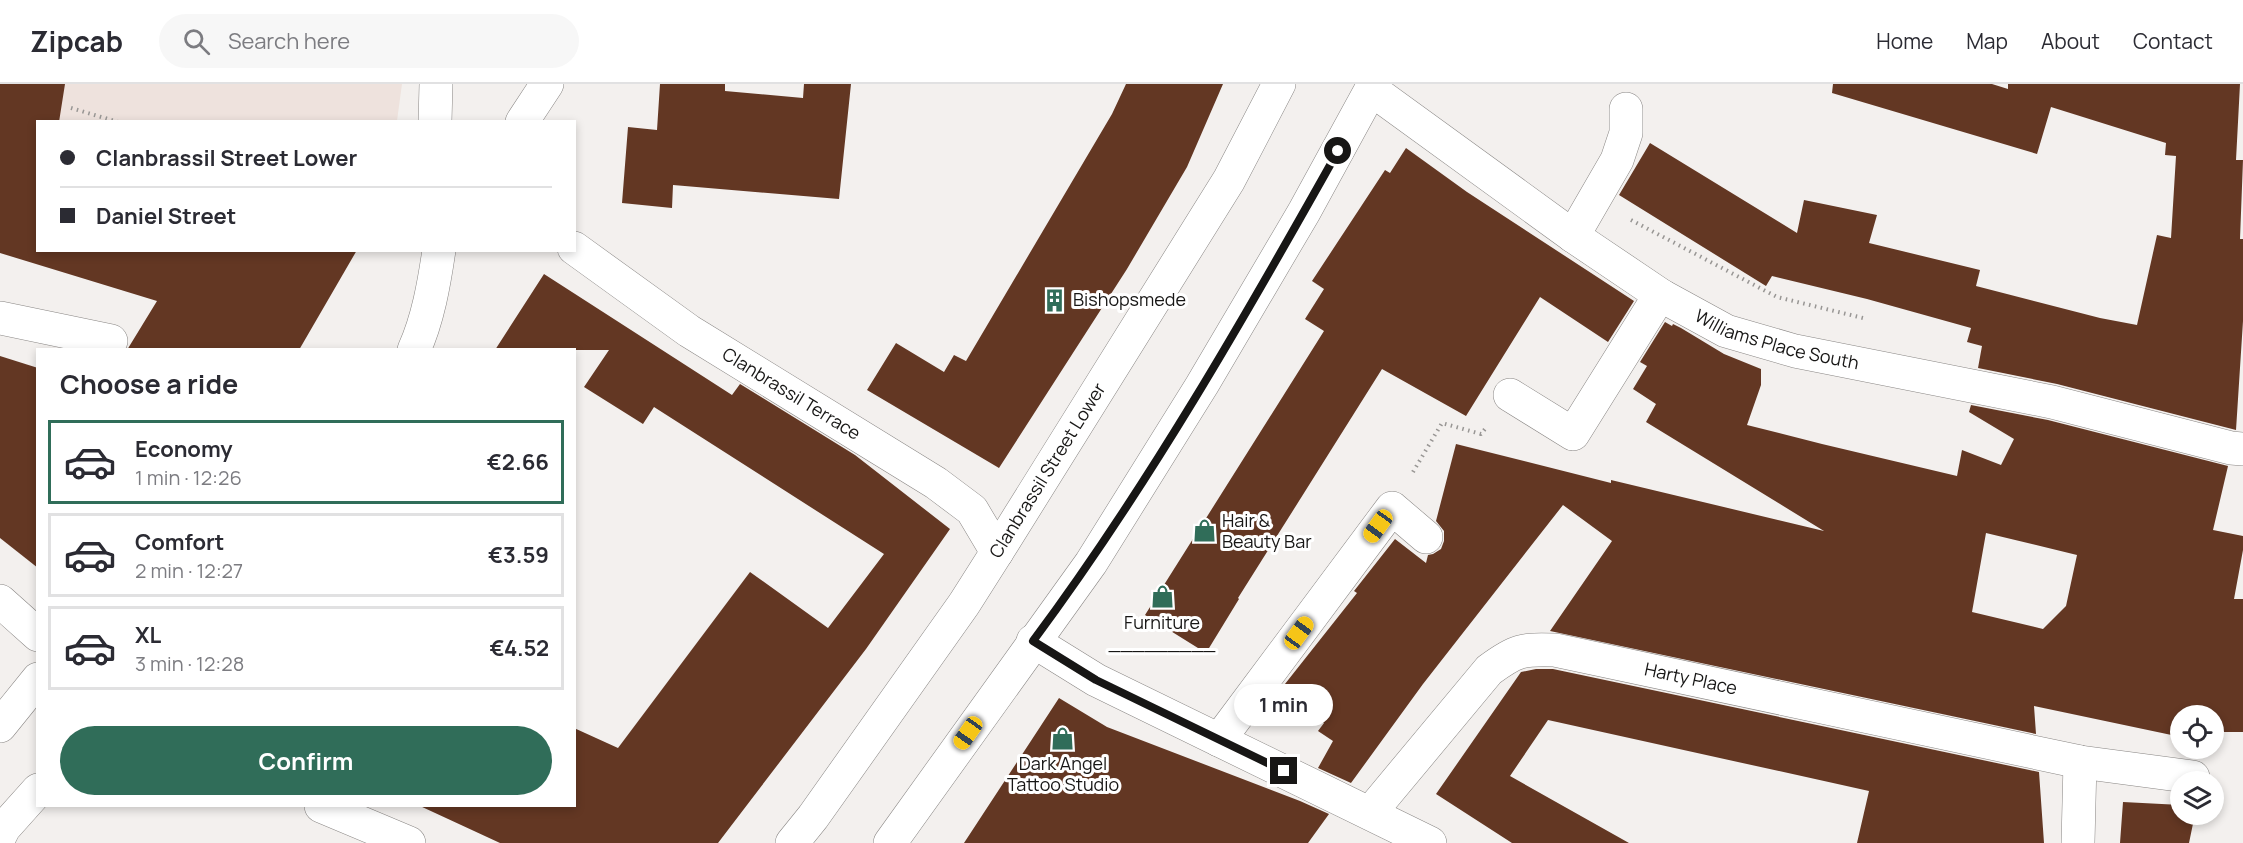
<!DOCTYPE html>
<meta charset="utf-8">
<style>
:root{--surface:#fff;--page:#f7f7f7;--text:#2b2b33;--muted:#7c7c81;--line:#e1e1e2;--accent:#306d59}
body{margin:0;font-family:Manrope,sans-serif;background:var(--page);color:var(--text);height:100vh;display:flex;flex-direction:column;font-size:22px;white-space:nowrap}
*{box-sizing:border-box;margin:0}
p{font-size:20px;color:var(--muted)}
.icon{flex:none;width:33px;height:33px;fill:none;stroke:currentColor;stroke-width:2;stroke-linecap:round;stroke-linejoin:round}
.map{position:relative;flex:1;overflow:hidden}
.side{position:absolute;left:36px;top:264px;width:540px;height:459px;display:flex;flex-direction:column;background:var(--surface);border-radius:0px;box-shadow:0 3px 9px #0003}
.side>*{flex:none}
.banner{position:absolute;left:36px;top:36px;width:540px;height:132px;border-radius:0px;box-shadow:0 3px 9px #0003;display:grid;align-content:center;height:132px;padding:0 24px;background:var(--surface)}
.tools{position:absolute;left:2170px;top:621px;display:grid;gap:12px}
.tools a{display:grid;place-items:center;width:54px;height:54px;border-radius:50%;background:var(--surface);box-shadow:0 3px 9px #0003;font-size:30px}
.end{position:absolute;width:27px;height:27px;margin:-14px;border:8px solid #171615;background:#fff;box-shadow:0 0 0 3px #fff}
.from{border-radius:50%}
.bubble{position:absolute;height:42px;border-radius:21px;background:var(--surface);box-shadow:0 3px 9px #0003;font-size:20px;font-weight:700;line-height:42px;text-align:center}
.car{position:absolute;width:18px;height:36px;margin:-18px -9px;border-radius:8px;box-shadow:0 0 4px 2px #0007;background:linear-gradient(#f5c518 24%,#345 0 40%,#f5c518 0 76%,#345 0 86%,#f5c518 0)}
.banner b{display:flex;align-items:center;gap:21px;height:57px;font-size:22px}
.banner b+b{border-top:2px solid var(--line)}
.banner i{width:15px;height:15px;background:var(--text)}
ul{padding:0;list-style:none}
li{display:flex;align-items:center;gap:18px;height:84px;margin:0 12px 9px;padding:0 12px;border:3px solid var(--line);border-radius:0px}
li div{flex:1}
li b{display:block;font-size:22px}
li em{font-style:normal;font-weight:700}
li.current{border-color:var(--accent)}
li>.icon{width:54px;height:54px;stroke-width:1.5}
h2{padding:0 24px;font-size:27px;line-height:72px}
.primary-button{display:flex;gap:12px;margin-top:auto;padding:12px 24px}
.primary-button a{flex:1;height:69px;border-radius:36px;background:var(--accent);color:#fff;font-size:24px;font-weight:700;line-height:69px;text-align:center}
header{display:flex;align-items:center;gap:36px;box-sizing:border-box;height:84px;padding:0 30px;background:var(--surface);border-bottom:2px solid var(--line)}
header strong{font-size:28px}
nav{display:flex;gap:33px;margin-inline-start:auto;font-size:21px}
.search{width:420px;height:54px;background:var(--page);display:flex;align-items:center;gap:15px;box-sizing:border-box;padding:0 21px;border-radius:33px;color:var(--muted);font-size:22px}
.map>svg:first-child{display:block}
.built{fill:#eee2dd}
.building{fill:#633723;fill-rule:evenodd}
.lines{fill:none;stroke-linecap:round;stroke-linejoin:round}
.minor-casing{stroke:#898684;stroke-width:34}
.major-casing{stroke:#898684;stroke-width:34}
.path{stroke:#989694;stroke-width:4;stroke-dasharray:1.5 4.5;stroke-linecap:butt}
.minor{stroke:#fff;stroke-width:33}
.major{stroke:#fff;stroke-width:33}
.route{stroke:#171615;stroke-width:8}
.labels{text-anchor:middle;stroke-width:6;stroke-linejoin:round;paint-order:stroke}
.poi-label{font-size:18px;fill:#171615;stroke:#fff;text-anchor:start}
.street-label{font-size:18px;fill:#171615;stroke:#fff}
</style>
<header>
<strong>Zipcab</strong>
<div class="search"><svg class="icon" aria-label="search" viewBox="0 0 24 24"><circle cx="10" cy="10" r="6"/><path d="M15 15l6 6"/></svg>Search here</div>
<nav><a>Home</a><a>Map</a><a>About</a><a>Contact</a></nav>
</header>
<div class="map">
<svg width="2243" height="759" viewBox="0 0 2243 759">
<rect width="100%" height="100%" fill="#f3f0ee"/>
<path class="built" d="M 0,0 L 402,0 L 397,37 L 38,38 Z"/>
<g class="building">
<path d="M 0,0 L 65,0 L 59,38 L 38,38 L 38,166 L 357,166 L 299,266 L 127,266 L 157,217 L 0,169 Z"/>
<path d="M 660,0 L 725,0 L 725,7 L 803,14 L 804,0 L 851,0 L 839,115 L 673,101 L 672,124 L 622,119 L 628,43 L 657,46 Z"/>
<path d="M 1126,0 L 1223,0 L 1187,83 L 1127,185 L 999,384 L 867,306 L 896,259 L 944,288 L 954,271 L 966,277 L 1112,30 Z"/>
<path d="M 1833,0 L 1992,0 L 2008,5 L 2008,0 L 2240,0 L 2236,76 L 2243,76 L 2240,155 L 2243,155 L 2243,237 L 2236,346 L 2057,300 L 1978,284 L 1982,262 L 1967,258 L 1971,244 L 1867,215 L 1772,192 L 1766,202 L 1619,111 L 1650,59 L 1797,149 L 1804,116 L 1877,131 L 1869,159 L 1980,186 L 1976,202 L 2100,234 L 2137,241 L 2157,151 L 2171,154 L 2176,72 L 2165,71 L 2166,59 L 2051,23 L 2037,70 L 1832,9 Z"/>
<path d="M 1406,64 L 1467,108 L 1634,217 L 1608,258 L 1540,213 L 1466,332 L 1382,285 L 1238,514 L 1239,515 L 1206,569 L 1145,531 L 1324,247 L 1305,235 L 1324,205 L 1312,197 L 1385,86 L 1390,89 Z"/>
<path d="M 544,190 L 732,311 L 740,300 L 855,371 L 950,445 L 866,565 L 718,759 L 500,759 L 420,722 L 574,722 L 574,644 L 618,664 L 750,488 L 828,544 L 884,470 L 654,323 L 643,340 L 584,303 L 609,266 L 495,266 Z"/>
<path d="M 1665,238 L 1672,242 L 1673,240 L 1681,244 L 1724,270 L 1761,285 L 1761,301 L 1747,341 L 1822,360 L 1957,392 L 1962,366 L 2001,381 L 2014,355 L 1969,328 L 1971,321 L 2048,336 L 2228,382 L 2213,446 L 2243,452 L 2243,466 L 2234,515 L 2243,515 L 2243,648 L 2214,648 L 2214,632 L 2181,632 L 2181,653 L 2034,622 L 2036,650 L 1550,547 L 1612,457 L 1563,421 L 1423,600 L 1351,699 L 1318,684 L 1333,657 L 1318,647 L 1324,639 L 1281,605 L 1357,509 L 1354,507 L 1395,455 L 1426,479 L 1428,471 L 1433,470 L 1441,465 L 1444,457 L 1444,447 L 1436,437 L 1456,360 L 1611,399 L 1611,396 L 1824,447 L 1646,338 L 1656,320 L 1633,305 L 1647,282 L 1640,278 ZM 1986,449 L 2077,471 L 2066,522 L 2043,545 L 1972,528 Z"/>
<path d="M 0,272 L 38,284 L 38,484 L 0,454 Z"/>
<path d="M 1536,585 L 1553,585 L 2039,688 L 2044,759 L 1857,759 L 1869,707 L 1548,636 L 1510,692 L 1629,759 L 1512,759 L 1436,710 L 1521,588 Z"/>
<path d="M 1059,614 L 1107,643 L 1300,717 L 1329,730 L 1308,759 L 964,759 Z"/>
<path d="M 2123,718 L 2181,721 L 2181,730 L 2195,730 L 2189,759 L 2120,759 Z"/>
</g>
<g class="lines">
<defs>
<g id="minor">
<path id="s1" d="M 1372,6 L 1573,152 L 1662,212 L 1726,247 L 1795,267 L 2052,318 L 2231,364 L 2243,365"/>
<path d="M 435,38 L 436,0"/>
<path d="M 522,38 L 547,0"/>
<path d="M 1573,152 L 1617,76 L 1626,49 L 1626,25"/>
<path id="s2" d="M 574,164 L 689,247 L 936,399 L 972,426 L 997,468"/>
<path d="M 0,234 L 111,257"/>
<path d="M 414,266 C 428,235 434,200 439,166"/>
<path d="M 1510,311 L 1573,350 L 1653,222 L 1662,212"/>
<path d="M 0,517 L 38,551"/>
<path d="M 1033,557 L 1096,596 L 1430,759"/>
<path d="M 0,642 L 38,595"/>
<path d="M 1219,656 L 1392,424 L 1426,453"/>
<path d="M 321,722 L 409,759"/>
<path id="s3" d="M 1370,729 L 1489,586 C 1516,566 1522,565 1555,566 L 2080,678 L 2193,693"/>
<path d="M 0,752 L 4,744 L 38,706"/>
<path d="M 2078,759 L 2080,678"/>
</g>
<g id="major">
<path id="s4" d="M 792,759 L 813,733 L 964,520 L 997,468 L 1229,96 L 1279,0"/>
<path d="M 890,759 L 1091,479 L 1202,301 L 1304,128 L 1374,0"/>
</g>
</defs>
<use href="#minor" class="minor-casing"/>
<use href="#major" class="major-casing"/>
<g class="path">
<path d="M 71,24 L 118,38"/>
<path d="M 1631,136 L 1777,213 L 1863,234"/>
<path d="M 1413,388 L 1442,339 L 1481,350 L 1485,345"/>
</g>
<use href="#minor" class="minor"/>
<use href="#major" class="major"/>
</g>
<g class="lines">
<path class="route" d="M 1284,687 L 1096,596 L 1033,557 C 1147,404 1245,233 1338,67"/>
</g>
<defs>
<symbol id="building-bare" viewBox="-9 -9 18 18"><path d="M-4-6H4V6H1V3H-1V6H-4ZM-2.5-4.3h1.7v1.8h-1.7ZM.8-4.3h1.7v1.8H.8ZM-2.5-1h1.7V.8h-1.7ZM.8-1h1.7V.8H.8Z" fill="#306d59" stroke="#fff" stroke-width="2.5" paint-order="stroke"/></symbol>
<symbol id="shop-bare" viewBox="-9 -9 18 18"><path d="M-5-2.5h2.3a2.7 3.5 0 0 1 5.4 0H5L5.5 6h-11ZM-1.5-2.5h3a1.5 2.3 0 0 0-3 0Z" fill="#306d59" stroke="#fff" stroke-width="2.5" paint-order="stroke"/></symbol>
</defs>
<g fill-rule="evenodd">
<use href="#building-bare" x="1038" y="200" width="33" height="33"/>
<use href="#shop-bare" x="1188" y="430" width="33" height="33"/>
<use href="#shop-bare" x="1146" y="496" width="33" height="33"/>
<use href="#shop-bare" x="1046" y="638" width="33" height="33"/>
</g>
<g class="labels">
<g class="poi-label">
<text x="1073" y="222">Bishopsmede</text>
<text x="1222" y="443">Hair &amp;<tspan x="1222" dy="21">Beauty Bar</tspan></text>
<text x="1162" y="545" text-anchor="middle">Furniture<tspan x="1162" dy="21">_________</tspan></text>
<text x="1063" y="686" text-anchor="middle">Dark Angel<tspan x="1063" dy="21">Tattoo Studio</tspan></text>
</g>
<g class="street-label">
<text dy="6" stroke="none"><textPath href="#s1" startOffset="480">Williams Place South</textPath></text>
<text dy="6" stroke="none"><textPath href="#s2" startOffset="262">Clanbrassil Terrace</textPath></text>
<text dy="6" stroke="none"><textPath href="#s4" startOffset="452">Clanbrassil Street Lower</textPath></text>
<text dy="6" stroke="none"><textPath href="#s3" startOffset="396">Harty Place</textPath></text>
</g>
</g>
</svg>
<div class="tools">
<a><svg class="icon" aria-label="locate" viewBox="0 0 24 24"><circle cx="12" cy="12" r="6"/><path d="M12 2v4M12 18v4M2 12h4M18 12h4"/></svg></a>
<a><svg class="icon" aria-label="layers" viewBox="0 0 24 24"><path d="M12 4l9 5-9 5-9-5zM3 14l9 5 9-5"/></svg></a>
</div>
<i class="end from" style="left:1338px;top:67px"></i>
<i class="end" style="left:1284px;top:687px"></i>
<div class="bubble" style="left:1234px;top:600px;width:99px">1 min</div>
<i class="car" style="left:1378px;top:442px;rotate:216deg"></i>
<i class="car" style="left:1299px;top:549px;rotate:36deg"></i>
<i class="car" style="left:968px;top:649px;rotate:215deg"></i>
<div class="banner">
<b><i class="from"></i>Clanbrassil Street Lower</b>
<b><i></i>Daniel Street</b>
</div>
<section class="side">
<h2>Choose a ride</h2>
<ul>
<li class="current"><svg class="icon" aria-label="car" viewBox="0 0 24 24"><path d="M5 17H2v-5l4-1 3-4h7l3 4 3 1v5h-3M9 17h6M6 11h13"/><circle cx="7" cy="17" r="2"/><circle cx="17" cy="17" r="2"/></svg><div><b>Economy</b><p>1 min · 12:26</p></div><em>€2.66</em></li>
<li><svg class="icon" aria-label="car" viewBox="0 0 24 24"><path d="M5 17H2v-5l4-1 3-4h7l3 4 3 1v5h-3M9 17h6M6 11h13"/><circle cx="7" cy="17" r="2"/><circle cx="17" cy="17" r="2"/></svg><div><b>Comfort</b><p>2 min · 12:27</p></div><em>€3.59</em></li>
<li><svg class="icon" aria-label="car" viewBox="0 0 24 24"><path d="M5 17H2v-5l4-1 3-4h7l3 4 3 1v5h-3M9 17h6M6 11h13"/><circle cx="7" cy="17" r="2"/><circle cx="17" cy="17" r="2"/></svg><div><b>XL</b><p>3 min · 12:28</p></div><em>€4.52</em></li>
</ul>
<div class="primary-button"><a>Confirm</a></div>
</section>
</div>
